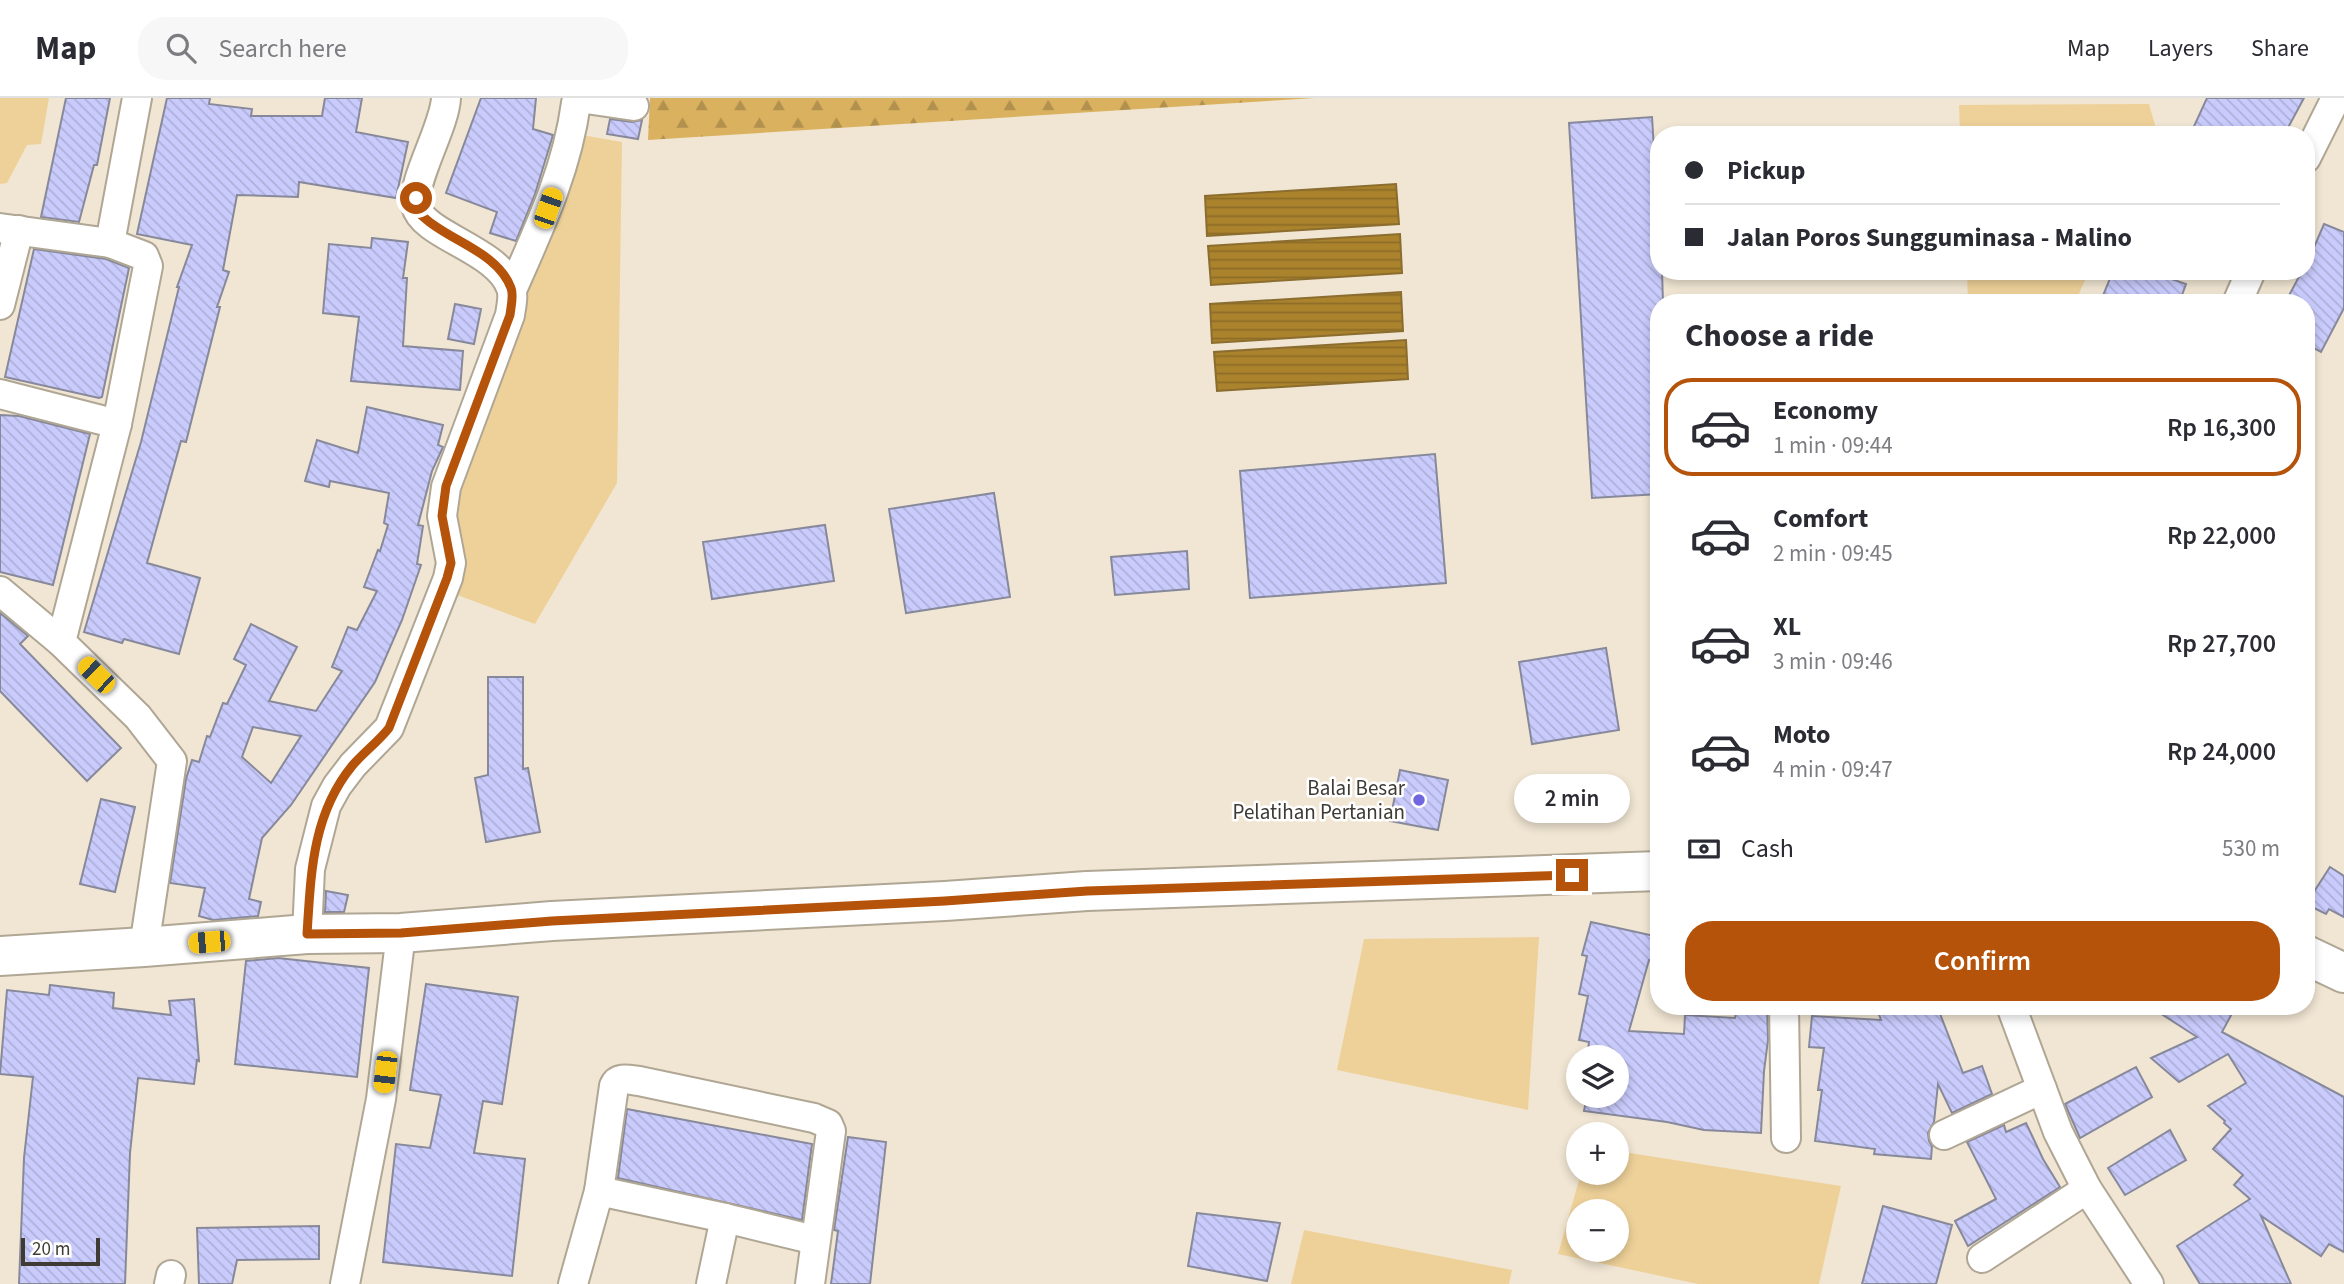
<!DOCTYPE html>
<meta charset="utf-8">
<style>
:root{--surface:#fff;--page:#f7f7f7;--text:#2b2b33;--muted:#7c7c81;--line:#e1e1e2;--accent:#b45309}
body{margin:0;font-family:"Source Sans 3",sans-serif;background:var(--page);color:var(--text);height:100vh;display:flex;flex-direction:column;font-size:26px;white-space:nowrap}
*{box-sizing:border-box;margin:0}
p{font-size:23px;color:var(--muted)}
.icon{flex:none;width:38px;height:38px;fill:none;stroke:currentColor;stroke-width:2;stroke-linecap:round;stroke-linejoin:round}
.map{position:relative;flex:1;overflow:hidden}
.details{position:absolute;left:1650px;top:196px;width:665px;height:721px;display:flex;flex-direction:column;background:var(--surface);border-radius:28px;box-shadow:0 4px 10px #0003}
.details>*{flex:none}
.hud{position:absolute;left:1650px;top:28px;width:665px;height:154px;border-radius:28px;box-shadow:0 4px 10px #0003;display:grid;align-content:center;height:154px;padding:0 35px;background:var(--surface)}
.controls{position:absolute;left:1566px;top:947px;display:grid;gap:14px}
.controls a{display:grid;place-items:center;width:63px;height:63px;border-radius:50%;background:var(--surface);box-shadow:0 4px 10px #0003;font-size:35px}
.scale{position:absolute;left:21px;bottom:18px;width:79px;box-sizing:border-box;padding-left:7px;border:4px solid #3f3b34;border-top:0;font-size:19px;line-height:24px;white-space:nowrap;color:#3f3b34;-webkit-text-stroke:5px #fff;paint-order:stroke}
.end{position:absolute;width:32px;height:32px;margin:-16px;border:9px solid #b45309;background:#fff;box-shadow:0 0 0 4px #fff}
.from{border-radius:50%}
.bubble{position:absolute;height:49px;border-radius:24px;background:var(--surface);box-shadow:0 4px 10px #0003;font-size:23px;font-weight:600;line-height:49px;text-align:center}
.car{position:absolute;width:21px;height:42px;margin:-21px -10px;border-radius:9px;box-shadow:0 0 5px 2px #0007;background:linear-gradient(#f5c518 24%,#345 0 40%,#f5c518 0 76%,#345 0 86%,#f5c518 0)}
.hud b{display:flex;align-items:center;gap:24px;height:66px;font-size:26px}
.hud b+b{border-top:2px solid var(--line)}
.hud i{width:18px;height:18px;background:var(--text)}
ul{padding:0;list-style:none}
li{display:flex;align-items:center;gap:21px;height:98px;margin:0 14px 10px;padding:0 21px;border:4px solid transparent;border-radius:28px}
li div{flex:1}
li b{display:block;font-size:26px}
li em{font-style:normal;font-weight:600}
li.on{border-color:var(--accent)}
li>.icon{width:63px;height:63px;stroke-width:1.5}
h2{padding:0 35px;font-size:32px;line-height:84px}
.pay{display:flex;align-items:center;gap:18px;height:77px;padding:0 35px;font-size:26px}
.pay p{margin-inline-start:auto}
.cta{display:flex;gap:14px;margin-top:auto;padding:14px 35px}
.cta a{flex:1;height:80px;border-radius:28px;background:var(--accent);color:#fff;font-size:28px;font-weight:600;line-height:80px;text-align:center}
header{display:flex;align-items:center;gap:42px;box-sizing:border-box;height:98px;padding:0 35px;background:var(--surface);border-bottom:2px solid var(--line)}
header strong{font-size:33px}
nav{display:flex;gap:38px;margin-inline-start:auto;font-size:24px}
.search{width:490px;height:63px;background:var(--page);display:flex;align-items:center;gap:18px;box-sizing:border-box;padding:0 24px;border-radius:28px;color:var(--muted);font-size:26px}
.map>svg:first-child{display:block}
.green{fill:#eed199;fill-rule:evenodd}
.forest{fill:url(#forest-firs)}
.water{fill:url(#water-rules);stroke:#8b6d2f;stroke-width:2}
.building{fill:url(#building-back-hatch);stroke:#87899b;stroke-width:2;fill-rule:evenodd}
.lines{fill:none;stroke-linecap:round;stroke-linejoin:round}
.street-casing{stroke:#b0a694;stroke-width:32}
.primary-casing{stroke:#b0a694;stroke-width:42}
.street{stroke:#fff;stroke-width:28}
.primary{stroke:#fff;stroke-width:38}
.route{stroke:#b45309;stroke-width:9}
.poi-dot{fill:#6f66e0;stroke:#fff;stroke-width:2.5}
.labels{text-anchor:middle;stroke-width:5;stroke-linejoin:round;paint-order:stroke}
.poi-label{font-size:21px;fill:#3f3b34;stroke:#fff;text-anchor:end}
</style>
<header>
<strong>Map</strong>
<div class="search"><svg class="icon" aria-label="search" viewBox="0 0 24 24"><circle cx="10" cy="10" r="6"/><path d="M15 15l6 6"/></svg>Search here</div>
<nav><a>Map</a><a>Layers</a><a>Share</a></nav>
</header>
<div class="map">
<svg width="2344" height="1186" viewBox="0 0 2344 1186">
<defs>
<pattern id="forest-firs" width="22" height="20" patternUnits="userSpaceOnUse" patternTransform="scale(1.75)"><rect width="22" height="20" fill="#dab15e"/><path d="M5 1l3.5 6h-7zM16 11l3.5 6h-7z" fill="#b2914e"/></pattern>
<pattern id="water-rules" width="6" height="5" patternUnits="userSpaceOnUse" patternTransform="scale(1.75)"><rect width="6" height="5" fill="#ab832d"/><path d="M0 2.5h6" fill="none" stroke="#8d6c27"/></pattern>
<pattern id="building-back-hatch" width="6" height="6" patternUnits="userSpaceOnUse" patternTransform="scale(1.75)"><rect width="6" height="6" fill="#c9cbfc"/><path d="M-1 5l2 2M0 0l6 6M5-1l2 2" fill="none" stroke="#aeafd9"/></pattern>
</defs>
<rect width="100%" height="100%" fill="#f1e6d3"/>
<g class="green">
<path d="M 0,0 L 49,0 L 41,46 L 27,47 L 7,85 L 0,86 Z"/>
<path d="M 2149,6 L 2157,34 L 2156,37 L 1960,37 L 1959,7 Z"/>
<path d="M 582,37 L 622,44 L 617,385 L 535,526 L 455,496 L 455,391 L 486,314 Z"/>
<path d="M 1967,173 L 2089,173 L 2077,200 L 2090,205 L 1968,205 Z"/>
<path d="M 1539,839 L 1528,1012 L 1337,972 L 1364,841 Z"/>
<path d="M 1617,1053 L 1841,1088 L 1819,1186 L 1698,1186 L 1558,1156 L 1581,1075 L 1617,1074 ZM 1617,1113 L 1617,1152 L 1578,1152 L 1578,1113 Z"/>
<path d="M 1304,1132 L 1512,1172 L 1509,1186 L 1291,1186 Z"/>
</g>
<path class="forest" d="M 650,0 L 1315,0 L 648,42 Z"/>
<g class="water">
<path d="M 1396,86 L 1399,126 L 1207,138 L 1205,98 Z"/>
<path d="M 1400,136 L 1402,175 L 1211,187 L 1208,148 Z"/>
<path d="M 1401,194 L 1403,233 L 1212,245 L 1210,206 Z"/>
<path d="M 1406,242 L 1408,281 L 1217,293 L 1214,254 Z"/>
</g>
<g class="building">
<path d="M 66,0 L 110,0 L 97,67 L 94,67 L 79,124 L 41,119 Z"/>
<path d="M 167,0 L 210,0 L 209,6 L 252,11 L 251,18 L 322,18 L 325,0 L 362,0 L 356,34 L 408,44 L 396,100 L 299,84 L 298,99 L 237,97 L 223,172 L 229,174 L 217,209 L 220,209 L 186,344 L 181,343 L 147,465 L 200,480 L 179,556 L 124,541 L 122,545 L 84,534 L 141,344 L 179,189 L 177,189 L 192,147 L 137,136 Z"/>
<path d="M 481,0 L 536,0 L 533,31 L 553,37 L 535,96 L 516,143 L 490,135 L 497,114 L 446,95 Z"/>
<path d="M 2207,0 L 2304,0 L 2284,37 L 2190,37 Z"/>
<path d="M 1652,19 L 1659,132 L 1659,173 L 1662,173 L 1663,205 L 1659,205 L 1659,396 L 1592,400 L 1569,25 Z"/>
<path d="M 610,21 L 632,24 L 642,22 L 638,41 L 607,36 Z"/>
<path d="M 2324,126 L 2344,134 L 2344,210 L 2321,254 L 2306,246 L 2306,205 L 2285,205 L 2302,173 L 2306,173 L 2306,168 Z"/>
<path d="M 372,140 L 408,144 L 403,180 L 407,180 L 403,248 L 463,253 L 460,292 L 351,283 L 359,219 L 323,215 L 329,146 L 371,150 Z"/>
<path d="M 34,151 L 106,161 L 129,170 L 102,299 L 99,300 L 5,279 Z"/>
<path d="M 2113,173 L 2149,173 L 2186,186 L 2179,205 L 2100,205 Z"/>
<path d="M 455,206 L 481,211 L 474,246 L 448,241 Z"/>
<path d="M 367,309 L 443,327 L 438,347 L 443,349 L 432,373 L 418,427 L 423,428 L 417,466 L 421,467 L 402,522 L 375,584 L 291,707 L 262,740 L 249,801 L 261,804 L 258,818 L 213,822 L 199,818 L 205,790 L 170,785 L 186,681 L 192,662 L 199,664 L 207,638 L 210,639 L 223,605 L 227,606 L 246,567 L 234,561 L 251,526 L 297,549 L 269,603 L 316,613 L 342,573 L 332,569 L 348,529 L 357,532 L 377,493 L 364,489 L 378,452 L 380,453 L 388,427 L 384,425 L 389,395 L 330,383 L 329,389 L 305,383 L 317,342 L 358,355 ZM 253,629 L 301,638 L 271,685 L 242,659 Z"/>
<path d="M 0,317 L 19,318 L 90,336 L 53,487 L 0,474 Z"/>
<path d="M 1435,356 L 1446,485 L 1250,500 L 1240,373 Z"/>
<path d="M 994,395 L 1010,499 L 906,515 L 889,411 Z"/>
<path d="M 825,427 L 834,483 L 712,501 L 703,444 Z"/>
<path d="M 1187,453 L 1189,491 L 1115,497 L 1111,459 Z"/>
<path d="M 0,515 L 28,538 L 20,546 L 121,650 L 87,683 L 0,593 Z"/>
<path d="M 1606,550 L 1619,632 L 1532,646 L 1519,564 Z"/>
<path d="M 488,579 L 523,579 L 523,671 L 528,670 L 540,734 L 486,744 L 475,680 L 488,677 Z"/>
<path d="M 1400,672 L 1448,682 L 1438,732 L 1390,723 Z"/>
<path d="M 101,701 L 135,709 L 115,794 L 80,786 Z"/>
<path d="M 2330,769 L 2344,778 L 2344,819 L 2329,811 L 2326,816 L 2306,806 Z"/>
<path d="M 326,793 L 348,797 L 344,814 L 325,814 Z"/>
<path d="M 1591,824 L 1659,839 L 1659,863 L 1649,862 L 1629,933 L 1684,936 L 1685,917 L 1735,920 L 1737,908 L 1767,908 L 1768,942 L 1764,973 L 1761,1035 L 1704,1032 L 1667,1024 L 1584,1013 L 1587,998 L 1617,998 L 1617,959 L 1587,959 L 1589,944 L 1579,942 L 1588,898 L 1579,896 L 1587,858 L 1582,857 Z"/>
<path d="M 278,860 L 369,870 L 357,979 L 235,966 L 246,863 Z"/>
<path d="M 426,886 L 518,899 L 502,1006 L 483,1003 L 474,1055 L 525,1061 L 512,1178 L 383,1164 L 396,1046 L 430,1050 L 441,997 L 410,992 Z"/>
<path d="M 50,887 L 114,895 L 113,910 L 171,917 L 169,903 L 194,901 L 199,963 L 197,962 L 194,986 L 138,980 L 130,1055 L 125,1186 L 19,1186 L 24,1060 L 33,979 L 0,976 L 7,892 L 49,897 Z"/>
<path d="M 1876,908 L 1937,908 L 1963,975 L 1982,968 L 1992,996 L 1952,1015 L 1938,986 L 1934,1024 L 1928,1035 L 1929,1043 L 1932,1048 L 1931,1061 L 1874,1056 L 1875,1051 L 1815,1043 L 1822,992 L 1818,992 L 1824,950 L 1809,949 L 1812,918 L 1881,922 Z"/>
<path d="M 2149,908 L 2236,908 L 2222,934 L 2344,999 L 2344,1154 L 2329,1146 L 2321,1158 L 2261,1118 L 2291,1186 L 2200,1186 L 2177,1148 L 2250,1101 L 2234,1087 L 2243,1077 L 2213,1051 L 2231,1031 L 2224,1025 L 2225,1023 L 2208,1008 L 2246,985 L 2228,956 L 2179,984 L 2151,960 L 2197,939 Z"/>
<path d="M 2136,969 L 2152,999 L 2080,1040 L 2065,1006 Z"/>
<path d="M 627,1011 L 812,1046 L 802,1122 L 618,1080 Z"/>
<path d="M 2026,1025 L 2043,1061 L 2060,1089 L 1968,1148 L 1955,1123 L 1996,1101 L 1967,1044 L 2004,1027 L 2006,1034 Z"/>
<path d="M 2170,1032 L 2186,1062 L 2125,1097 L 2108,1070 Z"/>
<path d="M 848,1039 L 886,1044 L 870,1186 L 831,1186 L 838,1133 L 834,1132 Z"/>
<path d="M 1883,1108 L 1952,1127 L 1936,1186 L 1862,1186 Z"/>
<path d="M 1197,1115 L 1280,1125 L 1267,1183 L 1188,1168 Z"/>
<path d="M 319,1128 L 319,1161 L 237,1162 L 232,1186 L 199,1186 L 197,1130 Z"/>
</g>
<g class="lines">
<defs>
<g id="street">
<path d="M 137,0 L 110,145 L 144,158 L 148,168 L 117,326 L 61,544 L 138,619 L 172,663 L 144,849"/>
<path d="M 2306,60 L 2336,0"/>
<path d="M 0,130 L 110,145"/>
<path d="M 512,192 C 539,131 567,72 576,5 L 586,1 L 634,8"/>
<path d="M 2237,205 L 2251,173"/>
<path d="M 0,207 L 19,132"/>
<path d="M 0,296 L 117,326"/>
<path d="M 0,493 L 61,544"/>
<path d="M 307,836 L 310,771 L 326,708 L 337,688 L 353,667 L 389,630 L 448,480 L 451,465 L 442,418 L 446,389 L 510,217 C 511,209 514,198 511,190 C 498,151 423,138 416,108 C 411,84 445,28 446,0"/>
<path d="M 1784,908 L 1786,1040"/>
<path d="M 2011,908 L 2058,1034 L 2087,1091 L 2149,1186"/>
<path d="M 1944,1037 L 2042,991"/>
<path d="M 599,1093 L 725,1120 L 815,1142"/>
<path d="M 1982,1160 L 2087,1091"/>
<path d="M 169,1186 L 171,1177"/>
<path d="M 345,1186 L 381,1001 L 401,835"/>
<path d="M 573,1186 L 599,1093 L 614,988 C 618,978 630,982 639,983 L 814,1020 L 828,1026 L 831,1033 L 810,1186"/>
<path d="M 711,1186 L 725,1120"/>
</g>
<g id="primary">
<path d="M 2306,857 L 2344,875"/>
<path d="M 0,858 L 144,849 L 307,836 L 401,835 L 552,823 L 945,803 L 1087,793 L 1659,773"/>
</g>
</defs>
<use href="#street" class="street-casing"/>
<use href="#primary" class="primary-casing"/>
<use href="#street" class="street"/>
<use href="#primary" class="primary"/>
</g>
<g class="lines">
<path class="route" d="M 416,100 L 420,116 L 427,122 C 453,144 498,155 511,190 C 514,197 511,208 510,217 L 446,388 L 442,418 L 451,465 L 447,480 L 389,630 C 378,644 363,655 352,668 C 312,717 311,776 307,836 L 401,835 L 552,823 L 945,803 L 1087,793 L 1572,777"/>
</g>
<circle class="poi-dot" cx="1419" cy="702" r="7"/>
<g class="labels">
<g class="poi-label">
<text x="1405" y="697">Balai Besar<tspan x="1405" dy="24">Pelatihan Pertanian</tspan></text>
</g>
</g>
</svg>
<div class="controls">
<a><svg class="icon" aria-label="layers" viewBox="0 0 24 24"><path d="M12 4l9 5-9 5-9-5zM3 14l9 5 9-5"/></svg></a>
<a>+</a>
<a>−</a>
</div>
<div class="scale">20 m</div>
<i class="end from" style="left:416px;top:100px"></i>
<i class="end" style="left:1572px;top:777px"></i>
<div class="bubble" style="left:1514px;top:676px;width:116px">2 min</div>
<i class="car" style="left:548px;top:110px;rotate:19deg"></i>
<i class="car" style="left:96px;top:577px;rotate:314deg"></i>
<i class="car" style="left:209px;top:844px;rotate:265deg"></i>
<i class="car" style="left:385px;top:974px;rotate:187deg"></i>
<div class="hud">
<b><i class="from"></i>Pickup</b>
<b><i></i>Jalan Poros Sungguminasa - Malino</b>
</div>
<section class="details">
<h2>Choose a ride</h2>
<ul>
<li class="on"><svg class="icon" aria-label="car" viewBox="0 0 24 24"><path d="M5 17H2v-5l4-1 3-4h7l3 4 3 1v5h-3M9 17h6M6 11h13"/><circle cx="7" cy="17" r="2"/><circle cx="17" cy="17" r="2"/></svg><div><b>Economy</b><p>1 min · 09:44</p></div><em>Rp 16,300</em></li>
<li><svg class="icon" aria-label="car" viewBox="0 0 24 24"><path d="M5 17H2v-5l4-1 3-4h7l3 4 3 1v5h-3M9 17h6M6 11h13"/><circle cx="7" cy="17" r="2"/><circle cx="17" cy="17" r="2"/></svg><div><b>Comfort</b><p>2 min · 09:45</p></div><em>Rp 22,000</em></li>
<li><svg class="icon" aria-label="car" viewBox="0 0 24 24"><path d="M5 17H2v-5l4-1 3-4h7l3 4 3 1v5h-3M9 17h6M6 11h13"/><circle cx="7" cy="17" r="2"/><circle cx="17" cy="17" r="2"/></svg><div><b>XL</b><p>3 min · 09:46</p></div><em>Rp 27,700</em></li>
<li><svg class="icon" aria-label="car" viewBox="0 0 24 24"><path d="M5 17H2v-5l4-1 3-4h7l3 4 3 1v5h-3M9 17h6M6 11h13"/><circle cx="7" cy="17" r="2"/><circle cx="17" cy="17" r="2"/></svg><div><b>Moto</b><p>4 min · 09:47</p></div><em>Rp 24,000</em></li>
</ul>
<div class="pay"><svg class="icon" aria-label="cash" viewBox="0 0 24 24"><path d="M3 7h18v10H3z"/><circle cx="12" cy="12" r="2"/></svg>Cash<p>530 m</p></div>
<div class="cta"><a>Confirm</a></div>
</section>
</div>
